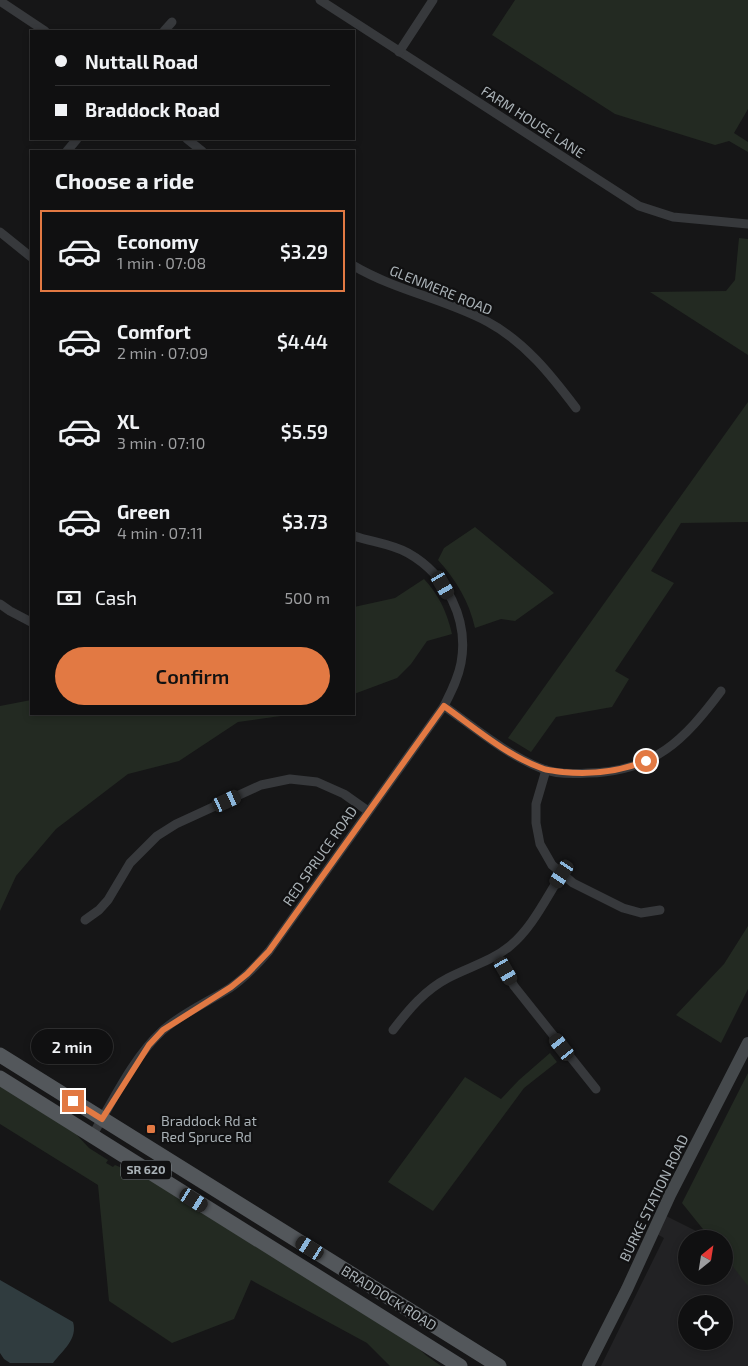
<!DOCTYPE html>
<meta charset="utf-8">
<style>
:root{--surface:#101011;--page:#1e1e1f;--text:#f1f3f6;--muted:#9c9d9f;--line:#303031;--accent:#e27943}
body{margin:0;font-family:"Exo 2",sans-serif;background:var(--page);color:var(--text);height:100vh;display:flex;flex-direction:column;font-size:19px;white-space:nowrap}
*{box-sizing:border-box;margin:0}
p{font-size:16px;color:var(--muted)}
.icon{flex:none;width:28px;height:28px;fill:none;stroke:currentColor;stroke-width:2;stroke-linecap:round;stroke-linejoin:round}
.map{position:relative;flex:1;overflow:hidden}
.details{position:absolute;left:30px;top:150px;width:325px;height:565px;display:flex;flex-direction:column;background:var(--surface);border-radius:0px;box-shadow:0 2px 8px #0003,0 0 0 1px var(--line)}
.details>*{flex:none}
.guide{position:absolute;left:30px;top:30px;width:325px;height:110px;border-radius:0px;box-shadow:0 2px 8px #0003,0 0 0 1px var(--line);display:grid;align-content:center;height:110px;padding:0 25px;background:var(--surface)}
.needle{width:32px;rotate:30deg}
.buttons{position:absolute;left:678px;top:1230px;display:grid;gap:10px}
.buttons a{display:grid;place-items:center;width:55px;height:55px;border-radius:50%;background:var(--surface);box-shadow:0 2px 8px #0003,0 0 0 1px var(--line);font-size:25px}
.end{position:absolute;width:22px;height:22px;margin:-11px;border:6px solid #e27943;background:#fff;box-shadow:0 0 0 2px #fff}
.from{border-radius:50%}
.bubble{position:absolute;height:35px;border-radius:18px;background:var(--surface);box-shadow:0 2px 8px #0003,0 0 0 1px var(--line);font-size:16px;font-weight:600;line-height:35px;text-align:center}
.car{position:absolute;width:15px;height:30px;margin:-15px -8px;border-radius:6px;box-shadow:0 0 4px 1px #0007;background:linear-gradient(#222 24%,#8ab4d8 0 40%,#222 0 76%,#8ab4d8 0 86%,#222 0)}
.guide b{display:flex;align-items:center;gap:18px;height:48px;font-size:19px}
.guide b+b{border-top:1px solid var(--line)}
.guide i{width:12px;height:12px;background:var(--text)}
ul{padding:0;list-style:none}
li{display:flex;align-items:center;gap:15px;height:82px;margin:0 10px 8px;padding:0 15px;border:2px solid transparent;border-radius:0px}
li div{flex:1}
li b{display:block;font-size:19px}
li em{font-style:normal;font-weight:600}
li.on{border-color:var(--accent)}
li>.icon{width:45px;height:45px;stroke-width:1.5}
h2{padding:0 25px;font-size:22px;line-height:60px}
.pay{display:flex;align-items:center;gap:12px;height:55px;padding:0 25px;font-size:19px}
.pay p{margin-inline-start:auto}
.action{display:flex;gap:10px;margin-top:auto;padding:10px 25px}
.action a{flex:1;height:58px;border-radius:30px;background:var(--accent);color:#111;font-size:20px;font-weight:600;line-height:58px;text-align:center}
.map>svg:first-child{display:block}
.built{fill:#222224;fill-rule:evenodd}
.green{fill:#232a22}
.water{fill:#303c3f}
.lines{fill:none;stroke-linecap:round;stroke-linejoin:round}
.street{stroke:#37393c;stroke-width:9}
.secondary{stroke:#45494c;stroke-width:12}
.primary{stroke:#53575b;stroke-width:15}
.route{stroke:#e27943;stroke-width:6}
.poi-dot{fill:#e27943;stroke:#111112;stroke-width:2}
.labels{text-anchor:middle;stroke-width:4.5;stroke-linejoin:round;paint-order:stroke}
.shield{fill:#111112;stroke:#7b8185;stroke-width:1}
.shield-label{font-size:12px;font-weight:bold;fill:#a9b1b6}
.street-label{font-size:14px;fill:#a9b1b6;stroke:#111112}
.poi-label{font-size:14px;fill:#a9b1b6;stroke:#111112;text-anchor:start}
</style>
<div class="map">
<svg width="748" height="1366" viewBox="0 0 748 1366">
<rect width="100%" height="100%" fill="#161617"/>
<path class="built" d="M 664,1215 L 712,1239 L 686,1239 L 686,1276 L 724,1276 L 724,1245 L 748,1257 L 748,1366 L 601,1366 L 664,1238 L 655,1233 ZM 686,1304 L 724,1304 L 724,1341 L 686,1341 Z"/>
<g class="green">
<path d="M 515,0 L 748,0 L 748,109 L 734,133 L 748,142 L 748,152 L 729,141 L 715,145 L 615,114 L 492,35 Z"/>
<path d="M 739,238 L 748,239 L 748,355 L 650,292 L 726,291 L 735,280 Z"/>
<path d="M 748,402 L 748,522 L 681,523 L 651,571 L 674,583 L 615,671 L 629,679 L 612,707 L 556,717 L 531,752 L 508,738 Z"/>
<path d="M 475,527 L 546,586 L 554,593 L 515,621 L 501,619 L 475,628 C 469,601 456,580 438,560 L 444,548 Z"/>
<path d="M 424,579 C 439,595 447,612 452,634 L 427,641 L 411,664 L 397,678 L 354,694 L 354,607 L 395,598 Z"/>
<path d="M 31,700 L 31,714 L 295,714 L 238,722 L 179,761 L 128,774 L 56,829 L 16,876 L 0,911 L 0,706 Z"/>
<path d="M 748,926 L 748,989 L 721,1043 L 676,1015 L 724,964 Z"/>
<path d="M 550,1053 L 557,1062 L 524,1088 L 433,1211 L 388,1182 L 465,1077 L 501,1099 L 519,1080 Z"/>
<path d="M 748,1073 L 748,1286 L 724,1255 L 724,1239 L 711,1239 L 682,1203 Z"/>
<path d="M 0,1085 L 76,1134 L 89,1148 L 108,1160 L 106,1163 L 113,1167 L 115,1165 L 122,1168 L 135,1169 L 405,1337 L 427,1356 L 441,1366 L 390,1366 L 367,1343 L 251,1280 L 234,1319 L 172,1343 L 109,1301 L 98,1185 L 0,1124 Z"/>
</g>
<path class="water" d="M 0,1280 L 73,1322 C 78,1339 63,1350 53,1363 L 10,1363 L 4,1359 L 0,1353 Z"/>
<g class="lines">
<g class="street">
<path d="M 320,0 L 639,206 L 673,217 L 748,224"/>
<path d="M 0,1 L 45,31"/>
<path d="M 164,31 L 172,22"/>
<path d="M 399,52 L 433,0"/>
<path d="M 187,139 L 202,151"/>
<path d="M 67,151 L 77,139"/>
<path d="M 0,232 L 31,257"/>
<path d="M 354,266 C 397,291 445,299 488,322 C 525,342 551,375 576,408"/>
<path d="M 0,604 L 10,611 L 31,622"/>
<path d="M 444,706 C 475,728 507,755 543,769 C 556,774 575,774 588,773 C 654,772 685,739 721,691"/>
<path d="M 546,770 L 536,804 L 536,823 L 540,844 L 552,865 L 573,883 L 623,908 L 641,913 L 660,910"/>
<path d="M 85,920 L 99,910 L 108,900 L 130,863 L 157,836 L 176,824 L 261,785 L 290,779 L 317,782 L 344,794 L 368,811"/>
<path d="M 497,956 L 514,986 L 596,1089"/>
<path d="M 393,1030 C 409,1009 425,990 448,978 C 469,967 492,961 510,946 C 532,928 546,898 561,875"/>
<path d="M 92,1136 C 113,1101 132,1059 162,1031 C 182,1013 208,1002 230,988 C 245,978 257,965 269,951 L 444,706 C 451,692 458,679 461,663 C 469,620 447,575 408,553 C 392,544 372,542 354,536"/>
</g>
<path class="secondary" d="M 588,1366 L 627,1289 L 670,1195 L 748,1043"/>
<g class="primary">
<path d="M 0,1055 L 499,1366"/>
<path d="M 0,1078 L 460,1366"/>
</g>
</g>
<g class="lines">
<path class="route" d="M 73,1101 L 102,1119 L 149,1045 L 163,1030 L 231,987 L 247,974 L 269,951 L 444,706 C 475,728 507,756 544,769 C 550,771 557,771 563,772 C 592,775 618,772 646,761"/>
</g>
<rect class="poi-dot" x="146" y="1124" width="10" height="10" rx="2.5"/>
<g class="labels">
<rect class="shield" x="121" y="1160.5" width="50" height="19" rx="4"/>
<g class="shield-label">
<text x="146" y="1174">SR 620</text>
</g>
<g class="street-label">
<text transform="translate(533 122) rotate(33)" y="5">FARM HOUSE LANE</text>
<text transform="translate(441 290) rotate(22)" y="5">GLENMERE ROAD</text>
<text transform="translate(320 856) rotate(-55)" y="5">RED SPRUCE ROAD</text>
<text transform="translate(654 1198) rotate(-64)" y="5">BURKE STATION ROAD</text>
<text transform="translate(389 1298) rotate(32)" y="5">BRADDOCK ROAD</text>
</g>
<g class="poi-label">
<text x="161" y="1126">Braddock Rd at<tspan x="161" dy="16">Red Spruce Rd</tspan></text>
</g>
</g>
</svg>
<div class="buttons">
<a><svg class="needle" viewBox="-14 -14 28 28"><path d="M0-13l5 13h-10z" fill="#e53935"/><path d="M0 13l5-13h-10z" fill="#9c9d9f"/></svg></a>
<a><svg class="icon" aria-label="locate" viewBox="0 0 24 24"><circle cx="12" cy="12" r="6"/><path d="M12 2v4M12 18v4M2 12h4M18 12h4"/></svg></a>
</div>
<i class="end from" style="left:646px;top:761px"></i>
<i class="end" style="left:73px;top:1101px"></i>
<div class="bubble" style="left:31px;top:1029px;width:82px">2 min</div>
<i class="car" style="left:443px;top:585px;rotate:150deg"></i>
<i class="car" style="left:227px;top:801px;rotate:65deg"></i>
<i class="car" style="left:562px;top:874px;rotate:213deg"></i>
<i class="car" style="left:506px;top:971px;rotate:150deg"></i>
<i class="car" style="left:562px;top:1047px;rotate:322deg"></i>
<i class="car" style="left:194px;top:1200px;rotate:122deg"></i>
<i class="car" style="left:310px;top:1248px;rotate:302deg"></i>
<div class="guide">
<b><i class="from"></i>Nuttall Road</b>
<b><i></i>Braddock Road</b>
</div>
<section class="details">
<h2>Choose a ride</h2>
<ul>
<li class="on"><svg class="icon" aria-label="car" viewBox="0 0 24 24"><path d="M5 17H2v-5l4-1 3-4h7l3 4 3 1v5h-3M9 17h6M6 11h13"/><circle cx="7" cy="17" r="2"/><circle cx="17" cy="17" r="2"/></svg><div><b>Economy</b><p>1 min · 07:08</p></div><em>$3.29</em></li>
<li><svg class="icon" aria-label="car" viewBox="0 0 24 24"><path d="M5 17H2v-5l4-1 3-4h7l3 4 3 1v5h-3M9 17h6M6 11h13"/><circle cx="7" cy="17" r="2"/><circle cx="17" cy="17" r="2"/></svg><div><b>Comfort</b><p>2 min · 07:09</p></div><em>$4.44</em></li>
<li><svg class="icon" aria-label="car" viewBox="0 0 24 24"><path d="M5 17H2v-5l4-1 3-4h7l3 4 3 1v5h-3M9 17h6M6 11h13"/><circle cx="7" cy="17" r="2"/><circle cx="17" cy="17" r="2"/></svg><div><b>XL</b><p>3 min · 07:10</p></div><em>$5.59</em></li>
<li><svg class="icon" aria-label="car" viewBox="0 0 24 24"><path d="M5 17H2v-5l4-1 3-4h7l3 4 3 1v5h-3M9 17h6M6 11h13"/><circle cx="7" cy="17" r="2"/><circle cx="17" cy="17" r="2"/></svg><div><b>Green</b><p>4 min · 07:11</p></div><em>$3.73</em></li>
</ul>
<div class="pay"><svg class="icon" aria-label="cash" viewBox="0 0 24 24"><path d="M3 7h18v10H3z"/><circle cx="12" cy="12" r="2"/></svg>Cash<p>500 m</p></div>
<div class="action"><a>Confirm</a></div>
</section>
</div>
